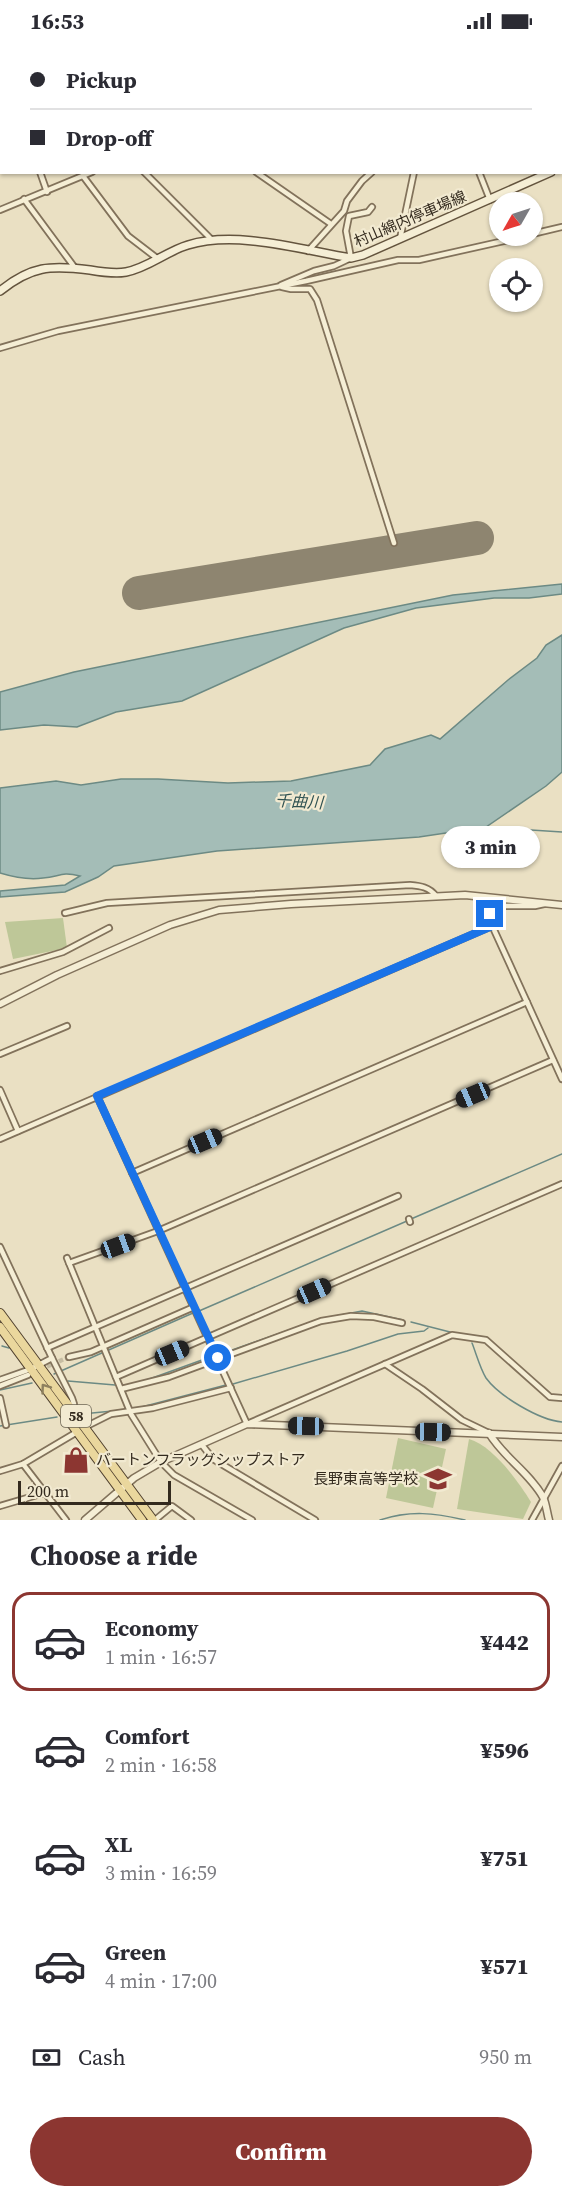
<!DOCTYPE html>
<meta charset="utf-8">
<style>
:root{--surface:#fff;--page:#f2f2f3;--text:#2b2b33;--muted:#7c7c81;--line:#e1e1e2;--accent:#8c3631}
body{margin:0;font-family:"Source Serif 4","Noto Sans JP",serif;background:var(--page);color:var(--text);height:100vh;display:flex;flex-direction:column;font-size:22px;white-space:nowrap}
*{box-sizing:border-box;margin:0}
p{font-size:20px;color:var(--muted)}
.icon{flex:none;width:33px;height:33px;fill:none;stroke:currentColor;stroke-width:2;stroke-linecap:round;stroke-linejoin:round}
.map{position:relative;height:1478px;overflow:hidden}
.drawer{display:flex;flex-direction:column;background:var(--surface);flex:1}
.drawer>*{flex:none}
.hud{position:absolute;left:0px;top:0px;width:562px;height:132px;box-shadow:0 2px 4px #0004;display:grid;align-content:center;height:132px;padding:0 30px;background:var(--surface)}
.needle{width:39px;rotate:231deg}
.controls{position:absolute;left:489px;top:150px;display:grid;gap:12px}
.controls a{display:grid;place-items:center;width:54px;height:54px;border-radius:50%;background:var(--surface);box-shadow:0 2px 4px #0004;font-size:30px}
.scale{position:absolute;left:18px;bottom:15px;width:153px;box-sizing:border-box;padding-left:6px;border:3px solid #332a1e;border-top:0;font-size:16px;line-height:21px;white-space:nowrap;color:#332a1e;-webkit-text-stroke:4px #f2ead1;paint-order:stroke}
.end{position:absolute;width:27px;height:27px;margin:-14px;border:8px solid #1a73e8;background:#fff;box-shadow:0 0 0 3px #fff}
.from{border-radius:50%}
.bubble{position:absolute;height:42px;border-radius:21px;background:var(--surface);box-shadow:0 2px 4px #0004;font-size:20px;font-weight:800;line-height:42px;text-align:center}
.car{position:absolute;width:18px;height:36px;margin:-18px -9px;border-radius:8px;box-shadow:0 0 4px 2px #0007;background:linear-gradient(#222 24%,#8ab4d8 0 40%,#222 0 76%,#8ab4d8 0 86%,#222 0)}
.hud b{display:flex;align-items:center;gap:21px;height:57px;font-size:22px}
.hud b+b{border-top:2px solid var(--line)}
.hud i{width:15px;height:15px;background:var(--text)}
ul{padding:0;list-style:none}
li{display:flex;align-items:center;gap:18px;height:99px;margin:0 12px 9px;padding:0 18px;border:3px solid transparent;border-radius:18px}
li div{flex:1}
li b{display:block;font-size:22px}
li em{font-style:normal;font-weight:800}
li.current{border-color:var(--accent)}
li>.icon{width:54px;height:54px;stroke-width:1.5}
h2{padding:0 30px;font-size:27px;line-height:72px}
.pay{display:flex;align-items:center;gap:15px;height:66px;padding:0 30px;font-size:22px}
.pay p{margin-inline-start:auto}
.cta{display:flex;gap:12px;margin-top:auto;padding:12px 30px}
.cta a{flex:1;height:69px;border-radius:36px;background:var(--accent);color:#fff;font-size:24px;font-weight:800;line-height:69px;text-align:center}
.status{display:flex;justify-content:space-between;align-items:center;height:42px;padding:0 30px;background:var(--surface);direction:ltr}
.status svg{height:16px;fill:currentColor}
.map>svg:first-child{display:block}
.green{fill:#bec798}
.water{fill:#a4bdb7;stroke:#6c8a84;stroke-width:1.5}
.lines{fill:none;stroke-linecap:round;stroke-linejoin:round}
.stream{stroke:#6c8a84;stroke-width:1.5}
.runway{stroke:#8e8570;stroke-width:34}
.minor-tunnel{stroke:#c5bca2;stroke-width:4.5;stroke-dasharray:4.5 2;stroke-linecap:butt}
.minor-casing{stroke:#82725b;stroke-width:8}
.tertiary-casing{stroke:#82725b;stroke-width:9}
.secondary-casing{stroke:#64543e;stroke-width:10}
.primary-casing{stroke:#50412f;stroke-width:10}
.trunk-casing{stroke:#50412f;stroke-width:10}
.minor{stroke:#f5eed5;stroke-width:4.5}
.tertiary{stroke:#f5eed5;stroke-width:6}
.secondary{stroke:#f5eed5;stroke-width:7}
.primary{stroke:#ead79d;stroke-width:8}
.trunk{stroke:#debe7c;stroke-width:8}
.oneway{stroke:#8e805e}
.route{stroke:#1a73e8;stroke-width:8}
.labels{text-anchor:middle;stroke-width:4.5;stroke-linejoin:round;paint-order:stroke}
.shield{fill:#f2ead1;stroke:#6c6454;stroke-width:1.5}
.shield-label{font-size:14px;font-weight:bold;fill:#332a1e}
.street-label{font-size:15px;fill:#332a1e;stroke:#f2ead1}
.poi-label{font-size:15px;fill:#332a1e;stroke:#f2ead1;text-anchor:start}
.water-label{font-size:16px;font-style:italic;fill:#2f5252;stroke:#f2ead1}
</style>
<div class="status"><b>16:53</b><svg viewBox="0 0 49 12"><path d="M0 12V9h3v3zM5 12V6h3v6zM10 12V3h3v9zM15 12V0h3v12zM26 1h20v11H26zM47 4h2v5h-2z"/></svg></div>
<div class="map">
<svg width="562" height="1478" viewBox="0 0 562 1478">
<rect width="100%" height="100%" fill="#eae0c3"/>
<g class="green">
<path d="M 63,876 L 67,906 L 13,917 L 5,880 Z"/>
<path d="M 398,1396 L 446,1407 L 433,1466 L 386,1456 Z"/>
<path d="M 469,1397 C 493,1404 518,1439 531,1460 L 523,1477 L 457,1467 Z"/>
</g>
<g class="water">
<path d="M 562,542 L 562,552 L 529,556 L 494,556 L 416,566 L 344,586 L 182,659 L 116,670 L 77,685 L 44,683 L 0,688 L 0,650 L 74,630 L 453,553 Z"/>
<path d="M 562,593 L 562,730 L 546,744 L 486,785 L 419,795 L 217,809 L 114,824 L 98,835 L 65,850 L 0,855 L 0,849 L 65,843 L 80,834 C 60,829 60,835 43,836 C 29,838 13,835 0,831 L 0,746 L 56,739 L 81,743 L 121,737 L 158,737 L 228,741 L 291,739 L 370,723 L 385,707 L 431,693 L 440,697 L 508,638 L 537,616 L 546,603 Z"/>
</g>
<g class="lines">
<g class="stream">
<path d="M 485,785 L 562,790"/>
<path d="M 411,1177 L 562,1112"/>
<path d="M 199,1269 L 407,1179"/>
<path d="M 325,1276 L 362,1269 L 403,1278"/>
<path d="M 411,1280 L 450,1290"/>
<path d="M 472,1301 C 476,1311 480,1326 486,1336 C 499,1354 539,1378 562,1380"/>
<path d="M 2,1304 L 9,1306"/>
<path d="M 218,1313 L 312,1280"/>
<path d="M 54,1332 L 193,1271"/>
<path d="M 68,1339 L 115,1343"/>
<path d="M 144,1339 L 213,1314"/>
<path d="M 233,1342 L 347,1309 L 398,1292 L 424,1289 L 428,1286"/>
<path d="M 121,1343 L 130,1343"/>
<path d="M 0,1348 L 32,1341"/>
<path d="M 134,1367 L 226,1343"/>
<path d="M 82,1372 L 123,1368"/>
<path d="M 0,1384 L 57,1375"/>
<path d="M 380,1478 C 411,1468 434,1471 465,1478"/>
</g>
<path class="runway" d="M 139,551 L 477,496"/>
<path class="minor-tunnel" d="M 41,1327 L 69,1315"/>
<defs>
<g id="minor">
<path d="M 71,0 L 72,2"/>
<path d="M 190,0 L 191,2"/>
<path d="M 245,0 L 248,2"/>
<path d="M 483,0 L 485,2"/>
<path d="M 169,2 L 173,0"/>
<path d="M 359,2 L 359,0"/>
<path d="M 470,2 L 471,0"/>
<path d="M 561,49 L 562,49"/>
<path d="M 40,130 L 47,150"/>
<path d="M 144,130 L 212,198"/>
<path d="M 256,130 L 331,182"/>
<path d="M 479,130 L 490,158"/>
<path d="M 83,134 L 128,194 L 158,217"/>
<path d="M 24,157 L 75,226"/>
<path d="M 0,168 L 92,130"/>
<path d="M 532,192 L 562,185"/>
<path d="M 400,197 L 414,130"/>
<path d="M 308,209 L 344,169 L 347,159 L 362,139 L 372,130"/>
<path d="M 281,243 L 314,229 L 334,224 L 351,216 L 346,189 L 349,174 L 368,170 L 372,165"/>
<path d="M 282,245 L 291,247 L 310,247 L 317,258 L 394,501"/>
<path d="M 0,306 L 58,289 L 306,239 L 398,218 L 419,218 L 526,194"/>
<path d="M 544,862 L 535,864 L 497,864 L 490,872 L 490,879 L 562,1037"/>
<path d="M 65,871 L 107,861 L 410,843 C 421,844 429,845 436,854"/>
<path d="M 0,929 L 63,910 L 109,886"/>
<path d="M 0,1012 L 67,984"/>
<path d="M 0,1048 L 18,1089"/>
<path d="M 97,1054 L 247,1382 L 452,1293 L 486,1298 L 550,1355 L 562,1356"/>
<path d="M 0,1097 L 492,884"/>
<path d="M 132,1131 L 527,960"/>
<path d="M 409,1177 L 410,1180"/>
<path d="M 0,1205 L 52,1316 L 31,1327 L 0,1338"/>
<path d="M 67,1216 L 131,1372 L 161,1420 L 174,1433 L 252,1478"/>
<path d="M 69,1221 L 158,1189 L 553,1018"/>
<path d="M 47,1306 L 398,1154"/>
<path d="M 69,1315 L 91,1310 L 194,1265"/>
<path d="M 52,1316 L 72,1356 L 74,1362 L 71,1367"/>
<path d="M 385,1322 L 422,1347 L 462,1378 L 489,1391"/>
<path d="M 116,1335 L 562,1142"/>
<path d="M 0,1344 L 28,1333"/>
<path d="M 121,1347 L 169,1335 L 321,1279 L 351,1274 L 374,1275 L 402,1281"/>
<path d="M 0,1356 L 6,1383"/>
<path d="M 85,1385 L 111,1372 L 153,1366 L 231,1346"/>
<path d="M 202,1403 L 213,1417 L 315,1478"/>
<path d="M 23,1422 L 66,1478"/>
<path d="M 0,1429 L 23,1422 L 77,1390"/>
<path d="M 0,1464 L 44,1451"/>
<path d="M 155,1478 L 172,1464 L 191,1478"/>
<path d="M 532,1478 L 562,1424"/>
</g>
<g id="tertiary">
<path d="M 22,2 L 22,0"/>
<path d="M 0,66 L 2,66"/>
<path d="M 0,962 L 57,933 L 170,883 L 219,868 L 291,862 L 465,853 L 562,863"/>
<path d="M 489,1391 C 503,1415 529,1430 543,1455 C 546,1461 547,1471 549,1478"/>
<path d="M 85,1478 L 134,1436 L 161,1420 L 247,1382 L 562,1395"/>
</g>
<g id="secondary">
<path d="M 561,126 L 562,125"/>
<path d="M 0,249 C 31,224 50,223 90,228 C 102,230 114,232 126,230 C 148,226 167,209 188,203 C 237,188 302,208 351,216 L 363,213 L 551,130"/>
</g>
<g id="primary">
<path d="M 0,1271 L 153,1478"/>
<path d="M 0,1285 L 142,1478"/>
</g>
<g id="trunk">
<path d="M 324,0 L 328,2"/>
<path d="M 541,2 L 545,0"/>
</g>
</defs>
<use href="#minor" class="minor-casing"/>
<use href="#tertiary" class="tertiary-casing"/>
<use href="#secondary" class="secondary-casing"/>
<use href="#primary" class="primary-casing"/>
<use href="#trunk" class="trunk-casing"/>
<use href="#minor" class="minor"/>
<use href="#tertiary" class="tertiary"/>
<use href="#secondary" class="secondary"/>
<use href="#primary" class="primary"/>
<use href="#trunk" class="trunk"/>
</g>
<defs><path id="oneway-chevron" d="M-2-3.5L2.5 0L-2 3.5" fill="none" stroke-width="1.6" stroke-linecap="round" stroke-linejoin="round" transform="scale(1.5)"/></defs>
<use class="oneway" href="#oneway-chevron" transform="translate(45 1346) rotate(-126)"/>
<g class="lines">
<path class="route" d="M 218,1316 L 97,1054 L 492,884 L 490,872"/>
</g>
<defs>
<symbol id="shop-bare" viewBox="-9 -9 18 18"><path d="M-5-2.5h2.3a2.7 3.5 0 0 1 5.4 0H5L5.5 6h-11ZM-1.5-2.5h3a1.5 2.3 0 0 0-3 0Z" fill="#8c3631" stroke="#f2ead1" stroke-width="2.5" paint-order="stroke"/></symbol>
<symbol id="school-bare" viewBox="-9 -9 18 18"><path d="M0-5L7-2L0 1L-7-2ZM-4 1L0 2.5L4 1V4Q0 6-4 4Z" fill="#8c3631" stroke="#f2ead1" stroke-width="2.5" paint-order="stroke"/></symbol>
</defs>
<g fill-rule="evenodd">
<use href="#shop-bare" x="57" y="1399" width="38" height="38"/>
<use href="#school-bare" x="419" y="1418" width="38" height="38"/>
</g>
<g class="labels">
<rect class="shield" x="61" y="1363" width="30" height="22" rx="4.5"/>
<g class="shield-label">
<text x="76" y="1379">58</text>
</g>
<g class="street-label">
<text transform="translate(410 177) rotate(-23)" y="5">村山綿内停車場線</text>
</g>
<g class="poi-label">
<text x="96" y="1423">バートンフラッグシップストア</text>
<text x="418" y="1442" text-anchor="end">長野東高等学校</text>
</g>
<g class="water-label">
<text transform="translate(299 759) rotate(3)" y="6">千曲川</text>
</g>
</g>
</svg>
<div class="controls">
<a><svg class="needle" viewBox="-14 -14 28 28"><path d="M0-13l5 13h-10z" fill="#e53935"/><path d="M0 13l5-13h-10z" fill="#7c7c81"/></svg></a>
<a><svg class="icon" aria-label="locate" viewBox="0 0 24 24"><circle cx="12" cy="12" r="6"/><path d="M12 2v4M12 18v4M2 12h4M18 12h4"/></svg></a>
</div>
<div class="scale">200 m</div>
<i class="end from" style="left:218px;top:1316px"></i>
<i class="end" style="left:490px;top:872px"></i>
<div class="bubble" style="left:441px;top:784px;width:99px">3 min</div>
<i class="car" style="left:473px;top:1053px;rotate:247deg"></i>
<i class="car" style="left:205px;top:1099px;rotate:67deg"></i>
<i class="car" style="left:118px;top:1204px;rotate:70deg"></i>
<i class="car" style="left:314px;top:1249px;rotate:66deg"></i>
<i class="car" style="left:172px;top:1311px;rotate:67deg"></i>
<i class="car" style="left:306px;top:1384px;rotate:271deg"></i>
<i class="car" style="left:433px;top:1390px;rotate:91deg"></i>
<div class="hud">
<b><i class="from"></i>Pickup</b>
<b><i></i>Drop-off</b>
</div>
</div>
<section class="drawer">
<h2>Choose a ride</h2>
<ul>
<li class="current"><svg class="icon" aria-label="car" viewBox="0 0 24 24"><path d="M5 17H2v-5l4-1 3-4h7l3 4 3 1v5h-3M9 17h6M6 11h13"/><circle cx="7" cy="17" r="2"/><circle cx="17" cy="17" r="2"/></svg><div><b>Economy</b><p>1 min · 16:57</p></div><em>¥442</em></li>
<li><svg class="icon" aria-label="car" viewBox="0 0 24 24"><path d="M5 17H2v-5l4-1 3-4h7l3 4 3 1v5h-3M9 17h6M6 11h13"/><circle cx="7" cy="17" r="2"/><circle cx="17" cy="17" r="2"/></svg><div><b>Comfort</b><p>2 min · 16:58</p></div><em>¥596</em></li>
<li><svg class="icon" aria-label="car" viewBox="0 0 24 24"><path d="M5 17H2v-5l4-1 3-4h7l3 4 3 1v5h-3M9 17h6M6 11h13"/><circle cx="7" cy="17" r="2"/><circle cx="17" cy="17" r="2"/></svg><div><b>XL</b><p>3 min · 16:59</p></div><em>¥751</em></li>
<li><svg class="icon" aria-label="car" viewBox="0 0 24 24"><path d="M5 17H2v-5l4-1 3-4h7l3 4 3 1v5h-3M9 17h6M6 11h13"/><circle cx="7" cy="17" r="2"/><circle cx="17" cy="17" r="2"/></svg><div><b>Green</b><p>4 min · 17:00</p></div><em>¥571</em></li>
</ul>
<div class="pay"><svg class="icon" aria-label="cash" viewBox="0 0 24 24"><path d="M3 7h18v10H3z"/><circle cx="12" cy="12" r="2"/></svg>Cash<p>950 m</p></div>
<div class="cta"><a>Confirm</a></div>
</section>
